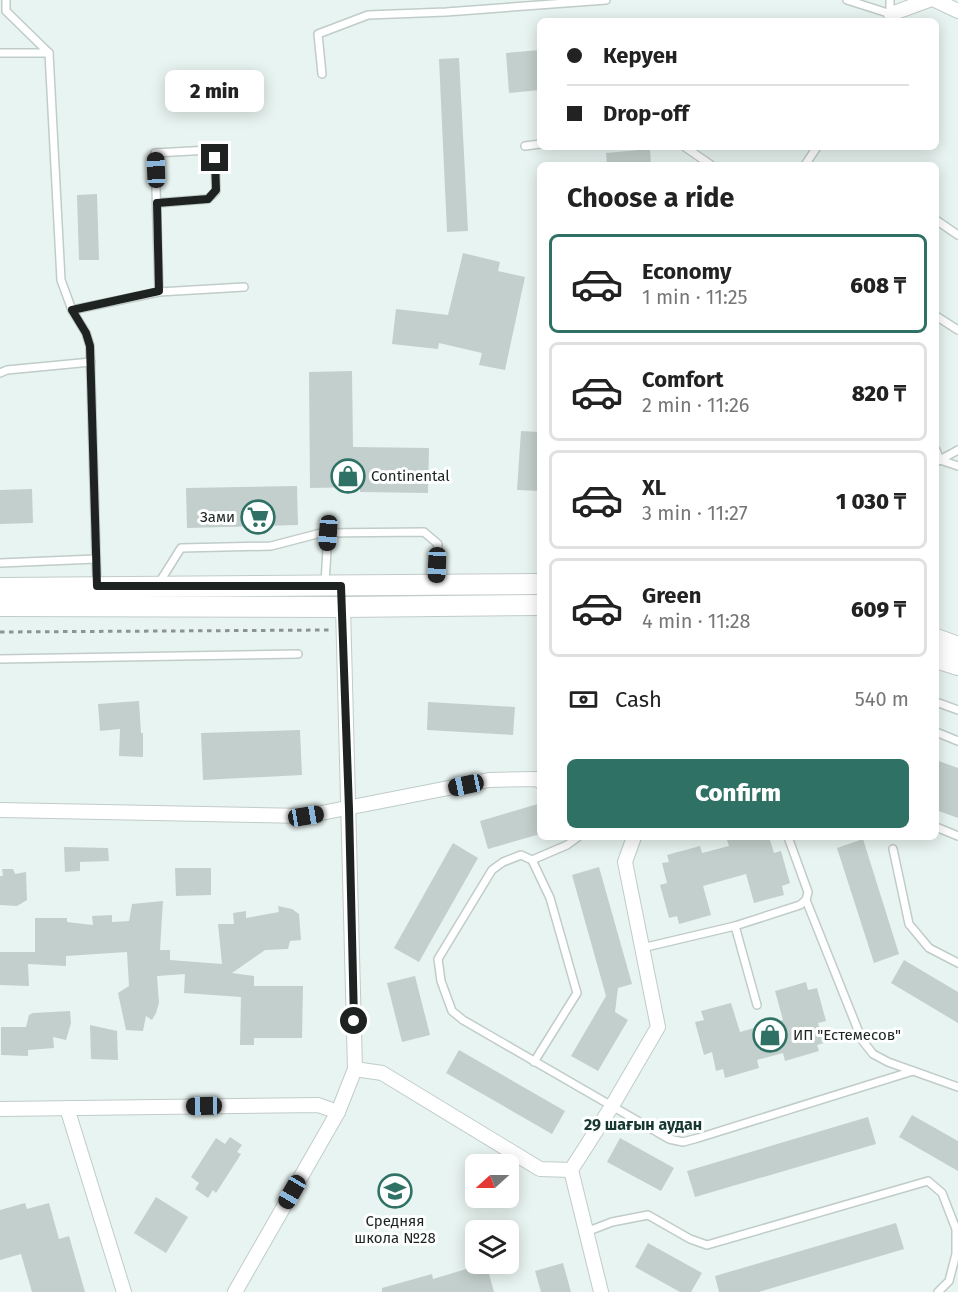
<!DOCTYPE html>
<meta charset="utf-8">
<style>
:root{--surface:#fff;--page:#f6f6f6;--text:#222;--muted:#767676;--line:#e0e0e0;--accent:#2f7265}
body{margin:0;font-family:"Fira Sans",sans-serif;background:var(--page);color:var(--text);height:100vh;display:flex;flex-direction:column;font-size:22px;white-space:nowrap}
*{box-sizing:border-box;margin:0}
p{font-size:20px;color:var(--muted)}
.icon{flex:none;width:33px;height:33px;fill:none;stroke:currentColor;stroke-width:2;stroke-linecap:round;stroke-linejoin:round}
.map{position:relative;flex:1;overflow:hidden}
.sheet{position:absolute;left:537px;top:162px;width:402px;height:678px;display:flex;flex-direction:column;background:var(--surface);border-radius:9px;box-shadow:0 3px 15px #0003}
.sheet>*{flex:none}
.hud{position:absolute;left:537px;top:18px;width:402px;height:132px;border-radius:9px;box-shadow:0 3px 15px #0003;display:grid;align-content:center;height:132px;padding:0 30px;background:var(--surface)}
.needle{width:39px;rotate:249deg}
.buttons{position:absolute;left:465px;top:1154px;display:grid;gap:12px}
.buttons a{display:grid;place-items:center;width:54px;height:54px;border-radius:9px;background:var(--surface);box-shadow:0 3px 15px #0003;font-size:30px}
.end{position:absolute;width:27px;height:27px;margin:-14px;border:8px solid #1e2221;background:#fff;box-shadow:0 0 0 3px #fff}
.from{border-radius:50%}
.bubble{position:absolute;height:42px;border-radius:9px;background:var(--surface);box-shadow:0 3px 15px #0003;font-size:20px;font-weight:800;line-height:42px;text-align:center}
.car{position:absolute;width:18px;height:36px;margin:-18px -9px;border-radius:8px;box-shadow:0 0 4px 2px #0007;background:linear-gradient(#222 24%,#8ab4d8 0 40%,#222 0 76%,#8ab4d8 0 86%,#222 0)}
.hud b{display:flex;align-items:center;gap:21px;height:57px;font-size:22px}
.hud b+b{border-top:2px solid var(--line)}
.hud i{width:15px;height:15px;background:var(--text)}
ul{padding:0;list-style:none}
li{display:flex;align-items:center;gap:18px;height:99px;margin:0 12px 9px;padding:0 18px;border:3px solid var(--line);border-radius:9px}
li div{flex:1}
li b{display:block;font-size:22px}
li em{font-style:normal;font-weight:800}
li.active{border-color:var(--accent)}
li>.icon{width:54px;height:54px;stroke-width:1.5}
h2{padding:0 30px;font-size:27px;line-height:72px}
.pay{display:flex;align-items:center;gap:15px;height:66px;padding:0 30px;font-size:22px}
.pay p{margin-inline-start:auto}
.cta{display:flex;gap:12px;margin-top:auto;padding:12px 30px}
.cta a{flex:1;height:69px;border-radius:9px;background:var(--accent);color:#fff;font-size:24px;font-weight:800;line-height:69px;text-align:center}
.map>svg:first-child{display:block}
.building{fill:#c3cfcc}
.lines{fill:none;stroke-linecap:round;stroke-linejoin:round}
.service-casing{stroke:#c0ccc8;stroke-width:10}
.minor-casing{stroke:#c0ccc8;stroke-width:16}
.secondary-casing{stroke:#c0ccc8;stroke-width:22}
.path{stroke:#8c9492;stroke-width:3;stroke-dasharray:4.5 4.5;stroke-linecap:butt}
.service{stroke:#fff;stroke-width:7}
.minor{stroke:#fff;stroke-width:14}
.secondary{stroke:#fff;stroke-width:20}
.route{stroke:#1e2221;stroke-width:8}
.labels{text-anchor:middle;stroke-width:6;stroke-linejoin:round;paint-order:stroke}
.poi-label{font-size:15px;fill:#1e2221;stroke:#fcfffe;text-anchor:start}
.neighbourhood-label{font-size:16px;font-weight:bold;fill:#173731;stroke:#fcfffe}
</style>
<div class="map">
<svg width="958" height="1292" viewBox="0 0 958 1292">
<rect width="100%" height="100%" fill="#e8f4f1"/>
<g class="building">
<path d="M 540,50 L 540,90 L 509,93 L 506,53 Z"/>
<path d="M 459,58 L 468,231 L 447,232 L 439,59 Z"/>
<path d="M 650,149 L 651,165 L 607,165 L 606,153 Z"/>
<path d="M 97,194 L 99,260 L 79,260 L 77,195 Z"/>
<path d="M 463,253 L 500,262 L 498,271 L 525,277 L 505,370 L 479,365 L 482,353 L 439,343 L 438,349 L 392,344 L 396,309 L 448,315 Z"/>
<path d="M 352,371 L 353,447 L 429,448 L 428,493 L 360,492 L 360,487 L 310,488 L 309,372 Z"/>
<path d="M 521,431 L 540,432 L 540,491 L 517,490 Z"/>
<path d="M 297,486 L 298,525 L 187,528 L 186,488 Z"/>
<path d="M 32,489 L 33,523 L 0,524 L 0,490 Z"/>
<path d="M 139,701 L 141,733 L 143,733 L 143,757 L 119,756 L 120,729 L 100,731 L 98,704 Z"/>
<path d="M 428,702 L 515,707 L 513,735 L 427,730 Z"/>
<path d="M 300,730 L 302,775 L 203,780 L 201,733 Z"/>
<path d="M 936,760 L 958,768 L 958,818 L 936,810 Z"/>
<path d="M 538,804 L 540,812 L 540,834 L 488,849 L 480,821 Z"/>
<path d="M 726,837 L 769,837 L 774,853 L 781,851 L 790,883 L 782,886 L 784,895 L 754,903 L 746,874 L 703,886 L 711,915 L 679,924 L 677,916 L 669,918 L 660,885 L 667,883 L 662,863 L 669,862 L 667,855 L 700,846 L 702,853 L 729,846 Z"/>
<path d="M 863,839 L 899,954 L 874,963 L 837,848 Z"/>
<path d="M 453,843 L 478,858 L 419,962 L 394,948 Z"/>
<path d="M 64,847 L 108,848 L 109,861 L 80,862 L 80,871 L 65,872 Z"/>
<path d="M 599,867 L 632,984 L 618,988 L 615,1012 L 628,1020 L 598,1071 L 571,1056 L 606,996 L 572,875 Z"/>
<path d="M 175,868 L 211,868 L 211,895 L 176,896 Z"/>
<path d="M 2,869 L 13,869 L 15,874 L 26,872 L 27,900 L 17,906 L 0,905 L 0,876 L 3,876 Z"/>
<path d="M 163,901 L 160,950 L 170,950 L 170,960 L 222,964 L 218,924 L 234,924 L 233,913 L 246,911 L 246,918 L 279,912 L 278,906 L 292,909 L 299,914 L 301,940 L 290,941 L 288,949 L 265,950 L 232,973 L 254,976 L 254,986 L 303,986 L 302,1038 L 254,1038 L 254,1045 L 240,1045 L 241,997 L 184,993 L 185,974 L 157,976 L 159,1003 L 156,1013 L 152,1020 L 146,1016 L 143,1031 L 126,1030 L 118,993 L 129,986 L 127,952 L 66,956 L 66,966 L 28,964 L 29,986 L 0,985 L 0,952 L 35,952 L 35,918 L 67,918 L 67,922 L 93,925 L 92,916 L 112,915 L 112,922 L 129,921 L 132,904 Z"/>
<path d="M 904,960 L 958,992 L 958,1023 L 891,983 Z"/>
<path d="M 415,976 L 430,1035 L 402,1042 L 387,983 Z"/>
<path d="M 806,982 L 808,990 L 817,988 L 826,1021 L 818,1023 L 824,1043 L 817,1045 L 819,1051 L 785,1061 L 783,1053 L 757,1060 L 759,1068 L 725,1078 L 723,1069 L 716,1071 L 712,1052 L 704,1055 L 695,1022 L 704,1020 L 701,1011 L 731,1003 L 740,1032 L 783,1020 L 775,991 Z"/>
<path d="M 70,1011 L 71,1023 L 66,1040 L 53,1037 L 54,1048 L 28,1050 L 28,1056 L 1,1055 L 1,1027 L 26,1027 L 29,1015 L 33,1013 Z"/>
<path d="M 90,1025 L 117,1031 L 118,1060 L 91,1059 Z"/>
<path d="M 459,1050 L 565,1111 L 552,1134 L 446,1073 Z"/>
<path d="M 912,1115 L 958,1141 L 958,1171 L 899,1137 Z"/>
<path d="M 868,1117 L 876,1144 L 695,1197 L 687,1171 Z"/>
<path d="M 230,1137 L 242,1145 L 237,1152 L 241,1154 L 216,1193 L 213,1190 L 208,1198 L 195,1189 L 199,1183 L 191,1177 L 216,1138 L 225,1144 Z"/>
<path d="M 620,1138 L 674,1168 L 661,1191 L 607,1162 Z"/>
<path d="M 156,1197 L 188,1217 L 166,1253 L 134,1233 Z"/>
<path d="M 25,1203 L 27,1209 L 49,1203 L 59,1239 L 69,1236 L 85,1292 L 32,1292 L 21,1254 L 0,1260 L 0,1210 Z"/>
<path d="M 896,1223 L 904,1249 L 759,1292 L 719,1292 L 715,1276 Z"/>
<path d="M 648,1243 L 702,1273 L 691,1292 L 680,1292 L 635,1267 Z"/>
<path d="M 486,1263 L 494,1292 L 382,1292 L 382,1288 L 432,1274 L 433,1279 Z"/>
<path d="M 563,1263 L 571,1292 L 541,1292 L 535,1271 Z"/>
</g>
<g class="lines">
<defs>
<g id="service">
<path d="M 6,0 L 6,11 L 49,53 L 61,280 L 72,310 L 86,333 L 90,346 L 97,587"/>
<path d="M 847,0 L 891,14"/>
<path d="M 890,21 L 890,0"/>
<path d="M 0,53 L 49,53"/>
<path d="M 322,74 L 318,34 L 368,15 L 446,12 L 606,0"/>
<path d="M 525,146 L 540,144"/>
<path d="M 685,147 L 711,165"/>
<path d="M 805,165 L 817,147"/>
<path d="M 157,203 L 208,199 L 216,191 L 215,158 L 209,150 L 155,153 L 159,292"/>
<path d="M 936,220 L 958,235"/>
<path d="M 72,310 L 159,292 L 244,287"/>
<path d="M 936,316 L 958,330"/>
<path d="M 0,373 L 7,370 L 91,362"/>
<path d="M 936,450 L 940,460 L 958,466"/>
<path d="M 938,461 L 958,450"/>
<path d="M 0,563 L 96,559"/>
<path d="M 159,583 L 181,548 L 271,546 L 321,533 L 424,532 L 438,544 L 436,582"/>
<path d="M 325,583 L 328,533"/>
<path d="M 0,659 L 298,654"/>
<path d="M 936,702 L 958,710"/>
<path d="M 936,732 L 958,741"/>
<path d="M 936,827 L 958,836"/>
<path d="M 893,849 L 909,924 L 929,948 L 958,963"/>
<path d="M 532,860 L 567,845 L 578,837"/>
<path d="M 806,900 L 862,1040 L 873,1054 L 888,1062 L 958,1087"/>
<path d="M 735,926 L 800,905 L 806,900 L 808,892 L 788,837"/>
<path d="M 642,948 L 735,926 L 757,1005"/>
<path d="M 534,1062 L 577,993 L 550,898 L 532,860 L 521,855 L 503,862 L 492,870 L 438,959 L 441,981 L 452,1011 L 463,1020 L 669,1139 L 683,1142 L 698,1138 L 913,1071"/>
<path d="M 586,1232 L 612,1222 L 648,1215 L 690,1239 L 707,1245 L 928,1181 L 942,1193 L 956,1229 L 956,1254 L 949,1281 L 938,1292"/>
</g>
<g id="minor">
<path d="M 935,0 L 958,11"/>
<path d="M 891,14 L 929,0"/>
<path d="M 0,810 L 306,816 L 489,780 L 536,779 L 540,781"/>
<path d="M 355,1069 L 382,1073 L 540,1169 L 571,1170"/>
<path d="M 67,1108 L 124,1292"/>
<path d="M 0,1109 L 318,1105 L 338,1112"/>
<path d="M 235,1292 L 338,1112 L 355,1069 L 343,607"/>
<path d="M 601,1292 L 571,1170 L 612,1106 L 658,1027 L 625,862 L 634,837"/>
</g>
<g id="secondary">
<path d="M 0,588 L 540,584"/>
<path d="M 0,606 L 343,607 L 540,605"/>
<path d="M 936,639 L 958,647"/>
<path d="M 936,658 L 958,665"/>
</g>
</defs>
<use href="#service" class="service-casing"/>
<use href="#minor" class="minor-casing"/>
<use href="#secondary" class="secondary-casing"/>
<path class="path" d="M 0,632 L 331,630"/>
<use href="#service" class="service"/>
<use href="#minor" class="minor"/>
<use href="#secondary" class="secondary"/>
</g>
<g class="lines">
<path class="route" d="M 215,158 L 216,190 L 208,199 L 157,203 L 159,291 L 72,310 L 86,333 L 90,346 L 97,586 L 341,586 L 349,809 L 354,1021"/>
</g>
<defs>
<symbol id="shop-ring" viewBox="-11 -11 22 22"><circle r="9.5" fill="#fcfffe" stroke="#2f7265" stroke-width="1.5"/><path d="M-5-2.5h2.3a2.7 3.5 0 0 1 5.4 0H5L5.5 6h-11ZM-1.5-2.5h3a1.5 2.3 0 0 0-3 0Z" fill="#2f7265"/></symbol>
<symbol id="supermarket-ring" viewBox="-11 -11 22 22"><circle r="9.5" fill="#fcfffe" stroke="#2f7265" stroke-width="1.5"/><path d="M-6-5.5h2.5l.6 2H6L4.5 2H-2.5L-4.4-4H-6ZM-1.5 3.2a1.3 1.3 0 1 0 .1 0ZM3 3.2a1.3 1.3 0 1 0 .1 0Z" fill="#2f7265"/></symbol>
<symbol id="school-ring" viewBox="-11 -11 22 22"><circle r="9.5" fill="#fcfffe" stroke="#2f7265" stroke-width="1.5"/><path d="M0-5L7-2L0 1L-7-2ZM-4 1L0 2.5L4 1V4Q0 6-4 4Z" fill="#2f7265"/></symbol>
</defs>
<g fill-rule="evenodd">
<use href="#shop-ring" x="329" y="457" width="38" height="38"/>
<use href="#supermarket-ring" x="239" y="498" width="38" height="38"/>
<use href="#shop-ring" x="751" y="1016" width="38" height="38"/>
<use href="#school-ring" x="376" y="1172" width="38" height="38"/>
</g>
<g class="labels">
<g class="poi-label">
<text x="371" y="481">Continental</text>
<text x="235" y="522" text-anchor="end">Зами</text>
<text x="793" y="1040">ИП "Естемесов"</text>
<text x="395" y="1226" text-anchor="middle">Средняя<tspan x="395" dy="17">школа №28</tspan></text>
</g>
<g class="neighbourhood-label">
<text x="643" y="1130">29 шағын аудан</text>
</g>
</g>
</svg>
<div class="buttons">
<a><svg class="needle" viewBox="-14 -14 28 28"><path d="M0-13l5 13h-10z" fill="#e53935"/><path d="M0 13l5-13h-10z" fill="#767676"/></svg></a>
<a><svg class="icon" aria-label="layers" viewBox="0 0 24 24"><path d="M12 4l9 5-9 5-9-5zM3 14l9 5 9-5"/></svg></a>
</div>
<i class="end from" style="left:354px;top:1021px"></i>
<i class="end" style="left:215px;top:158px"></i>
<div class="bubble" style="left:165px;top:70px;width:99px">2 min</div>
<i class="car" style="left:156px;top:170px;rotate:358deg"></i>
<i class="car" style="left:328px;top:533px;rotate:184deg"></i>
<i class="car" style="left:437px;top:565px;rotate:182deg"></i>
<i class="car" style="left:466px;top:785px;rotate:258deg"></i>
<i class="car" style="left:306px;top:816px;rotate:81deg"></i>
<i class="car" style="left:204px;top:1106px;rotate:269deg"></i>
<i class="car" style="left:292px;top:1192px;rotate:210deg"></i>
<div class="hud">
<b><i class="from"></i>Керуен</b>
<b><i></i>Drop-off</b>
</div>
<section class="sheet">
<h2>Choose a ride</h2>
<ul>
<li class="active"><svg class="icon" aria-label="car" viewBox="0 0 24 24"><path d="M5 17H2v-5l4-1 3-4h7l3 4 3 1v5h-3M9 17h6M6 11h13"/><circle cx="7" cy="17" r="2"/><circle cx="17" cy="17" r="2"/></svg><div><b>Economy</b><p>1 min · 11:25</p></div><em>608 ₸</em></li>
<li><svg class="icon" aria-label="car" viewBox="0 0 24 24"><path d="M5 17H2v-5l4-1 3-4h7l3 4 3 1v5h-3M9 17h6M6 11h13"/><circle cx="7" cy="17" r="2"/><circle cx="17" cy="17" r="2"/></svg><div><b>Comfort</b><p>2 min · 11:26</p></div><em>820 ₸</em></li>
<li><svg class="icon" aria-label="car" viewBox="0 0 24 24"><path d="M5 17H2v-5l4-1 3-4h7l3 4 3 1v5h-3M9 17h6M6 11h13"/><circle cx="7" cy="17" r="2"/><circle cx="17" cy="17" r="2"/></svg><div><b>XL</b><p>3 min · 11:27</p></div><em>1 030 ₸</em></li>
<li><svg class="icon" aria-label="car" viewBox="0 0 24 24"><path d="M5 17H2v-5l4-1 3-4h7l3 4 3 1v5h-3M9 17h6M6 11h13"/><circle cx="7" cy="17" r="2"/><circle cx="17" cy="17" r="2"/></svg><div><b>Green</b><p>4 min · 11:28</p></div><em>609 ₸</em></li>
</ul>
<div class="pay"><svg class="icon" aria-label="cash" viewBox="0 0 24 24"><path d="M3 7h18v10H3z"/><circle cx="12" cy="12" r="2"/></svg>Cash<p>540 m</p></div>
<div class="cta"><a>Confirm</a></div>
</section>
</div>
